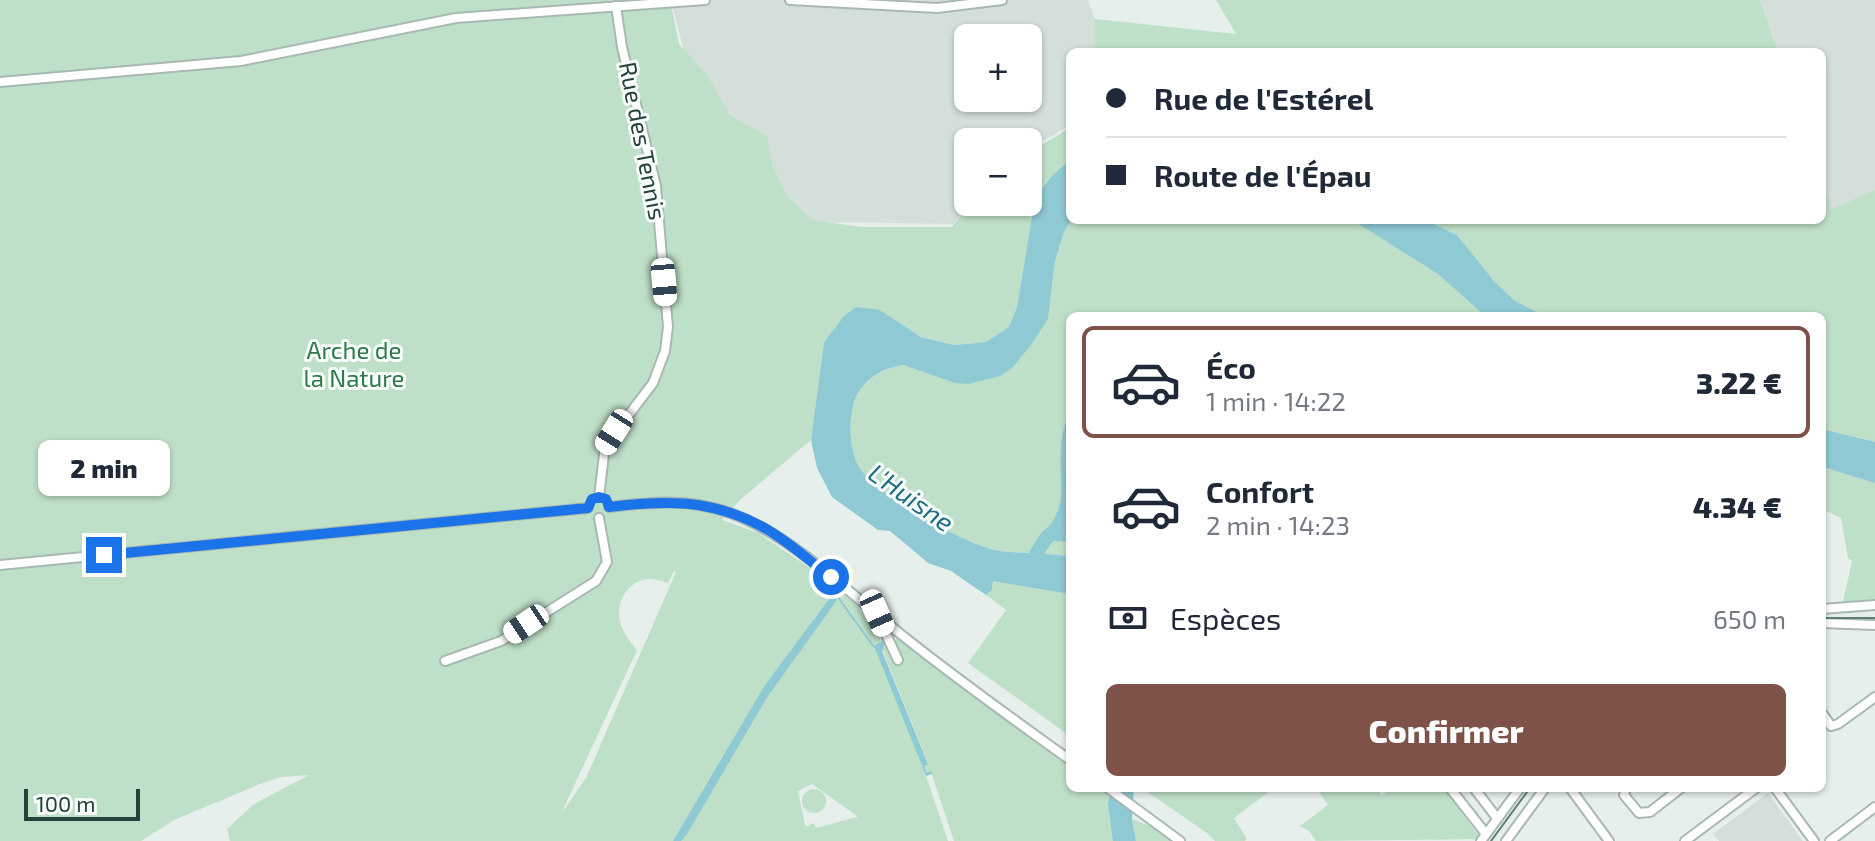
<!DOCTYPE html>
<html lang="fr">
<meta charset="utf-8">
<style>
:root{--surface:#fff;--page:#f2f2f3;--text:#1f2937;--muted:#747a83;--line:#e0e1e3;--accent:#7f5249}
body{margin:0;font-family:"Exo 2",sans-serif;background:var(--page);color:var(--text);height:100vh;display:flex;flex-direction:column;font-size:30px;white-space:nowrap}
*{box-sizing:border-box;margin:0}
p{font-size:26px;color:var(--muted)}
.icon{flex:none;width:44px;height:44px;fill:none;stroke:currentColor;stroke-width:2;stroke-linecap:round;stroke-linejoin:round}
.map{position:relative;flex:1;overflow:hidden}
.drawer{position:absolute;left:1066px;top:312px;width:760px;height:480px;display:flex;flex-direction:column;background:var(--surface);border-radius:12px;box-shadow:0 2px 6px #0004}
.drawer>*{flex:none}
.top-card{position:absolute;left:1066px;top:48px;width:760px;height:176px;border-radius:12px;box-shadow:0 2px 6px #0004;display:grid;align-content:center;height:176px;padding:0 40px;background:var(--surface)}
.tools{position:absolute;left:954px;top:24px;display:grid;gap:16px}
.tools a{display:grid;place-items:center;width:88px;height:88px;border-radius:12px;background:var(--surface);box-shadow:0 2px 6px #0004;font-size:40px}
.scale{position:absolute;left:24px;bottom:20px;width:116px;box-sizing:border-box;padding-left:8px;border:4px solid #24423a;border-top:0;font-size:22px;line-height:28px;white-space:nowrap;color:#24423a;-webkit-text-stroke:6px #f7fbf9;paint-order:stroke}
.end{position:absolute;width:36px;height:36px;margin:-18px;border:10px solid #1a73e8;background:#fff;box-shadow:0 0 0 4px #fff}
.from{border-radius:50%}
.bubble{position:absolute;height:56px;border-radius:12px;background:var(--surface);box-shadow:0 2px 6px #0004;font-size:26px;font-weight:800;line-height:56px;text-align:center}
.car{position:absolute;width:24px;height:48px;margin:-24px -12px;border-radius:10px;box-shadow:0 0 6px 2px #0007;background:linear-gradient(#fff 24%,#345 0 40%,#fff 0 76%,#345 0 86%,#fff 0)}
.top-card b{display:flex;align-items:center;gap:28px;height:76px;font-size:30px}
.top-card b+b{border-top:2px solid var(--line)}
.top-card i{width:20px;height:20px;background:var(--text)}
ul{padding:14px 0 0;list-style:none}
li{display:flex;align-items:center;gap:24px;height:112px;margin:0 16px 12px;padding:0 24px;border:4px solid transparent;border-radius:12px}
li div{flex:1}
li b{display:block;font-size:30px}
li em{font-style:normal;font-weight:800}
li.current{border-color:var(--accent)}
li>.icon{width:72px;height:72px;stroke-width:1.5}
.pay{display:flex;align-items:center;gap:20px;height:88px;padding:0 40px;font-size:30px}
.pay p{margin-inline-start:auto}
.action{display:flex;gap:16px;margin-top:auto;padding:16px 40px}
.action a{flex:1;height:92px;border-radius:12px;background:var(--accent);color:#fff;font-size:32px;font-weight:800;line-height:92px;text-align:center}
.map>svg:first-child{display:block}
.built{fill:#d4dfda;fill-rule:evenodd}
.green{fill:#bfe0c8;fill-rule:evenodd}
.water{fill:#8ec9d4}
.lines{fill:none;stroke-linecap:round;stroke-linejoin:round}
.stream{stroke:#8ec9d4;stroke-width:2}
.river{stroke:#8ec9d4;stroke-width:14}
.minor-casing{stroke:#a8b8b2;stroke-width:12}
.minor{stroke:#fff;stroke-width:8}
.tram{stroke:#5f7d75;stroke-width:2}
.route{stroke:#1a73e8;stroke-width:10}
.labels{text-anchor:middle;stroke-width:6;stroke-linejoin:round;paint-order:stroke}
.street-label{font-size:24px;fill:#24423a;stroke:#f7fbf9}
.park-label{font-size:24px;fill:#2d7a4b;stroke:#f7fbf9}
.water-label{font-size:26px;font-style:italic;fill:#1c6f80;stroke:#f7fbf9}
</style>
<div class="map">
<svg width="1875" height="841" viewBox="0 0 1875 841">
<rect width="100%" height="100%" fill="#e6efeb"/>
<g class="built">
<path d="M 667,0 L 1088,0 L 1095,19 L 1095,52 L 1070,52 L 1070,125 L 1028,150 L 1028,142 L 968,142 L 968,201 L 954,224 L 809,222 L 726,120 L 687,62 L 673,9 ZM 968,38 L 1028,38 L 1028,98 L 968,98 Z"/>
<path d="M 1760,0 L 1875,0 L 1875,190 L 1859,199 L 1832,209 L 1822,180 L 1822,52 L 1778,52 Z"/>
<path d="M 1768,793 L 1803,841 L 1719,841 L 1713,834 Z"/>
</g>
<g class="green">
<path d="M 0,0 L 670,0 L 679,44 L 707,75 L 731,116 L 767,136 L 773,167 L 786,194 L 812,220 L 861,227 L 952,227 L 971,202 L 1028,202 L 1028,153 L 1070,128 L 1070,160 L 1035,198 L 1017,307 L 1009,327 L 986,342 L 954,345 L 921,337 L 880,310 L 844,316 L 824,342 L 811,440 L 741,499 L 722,520 L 758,533 L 828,580 L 824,585 L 829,599 L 810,624 L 837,600 L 828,584 L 831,581 L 850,597 L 883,641 L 875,646 L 926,776 L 948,841 L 230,841 L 227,829 L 254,804 L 309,775 L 281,777 L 260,784 L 174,820 L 141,841 L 0,841 ZM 674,571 L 676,572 L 586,778 L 561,814 L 637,650 C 631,642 623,633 620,622 C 615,603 628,580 649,579 C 655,579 662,581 668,583 ZM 812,784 L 857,816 L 857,817 L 816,828 L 814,823 L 808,826 L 805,825 L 798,791 Z"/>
<path d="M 1216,0 L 1760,0 L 1778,52 L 1095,52 L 1095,19 L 1236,34 Z"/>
<path d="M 1822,180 L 1832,209 L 1875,190 L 1875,442 L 1822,429 L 1822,316 L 1545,316 L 1515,301 L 1494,281 L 1457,235 L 1425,220 L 1822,220 Z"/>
<path d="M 1071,220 L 1352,220 L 1438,274 L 1485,316 L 1070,316 L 1070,557 C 1044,551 1013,555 991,549 C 960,541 872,493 858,465 C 850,450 849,428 852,411 C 856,384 878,370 903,365 L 955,383 L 1000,376 L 1048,319 L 1055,261 L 1064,232 Z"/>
<path d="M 1822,467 L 1875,483 L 1875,600 L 1843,602 L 1852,561 L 1848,558 L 1841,518 L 1822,509 Z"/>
<path d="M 1001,580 L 1070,594 L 1070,736 L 968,663 L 1006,610 L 986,595 L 992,590 L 993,581 Z"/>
<path d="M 902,635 L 1070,760 L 1070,788 L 1126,788 L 1125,841 L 954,841 L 931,772 L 927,773 L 924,766 L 928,763 L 882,649 Z"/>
<path d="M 1142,788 L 1274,788 L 1234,818 L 1247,839 L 1245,841 L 1215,841 L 1207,833 Z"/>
<path d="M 1316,788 L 1375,788 L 1382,795 L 1393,788 L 1443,788 L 1481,839 L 1316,841 L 1309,831 L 1300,826 L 1328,805 Z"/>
<circle cx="814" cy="801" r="12"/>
<path d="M 1132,819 L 1157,829 L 1173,841 L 1136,841 Z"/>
</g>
<g class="water">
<path d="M 1070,160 L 1071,220 L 1064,232 L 1055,261 L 1048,319 L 1031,345 L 1012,368 L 1000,376 L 968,384 L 955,383 L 903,365 C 878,369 856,384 852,411 C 849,428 850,449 858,465 C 872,493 960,541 991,549 C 1013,555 1044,551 1070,557 L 1070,594 L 993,581 L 992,590 L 986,595 L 951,571 L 928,563 L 890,531 L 878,530 L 832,497 L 817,468 L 811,440 L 824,342 L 844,316 L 856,307 L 880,310 L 921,337 L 954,345 L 986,342 L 1009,327 L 1017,307 L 1035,198 L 1052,176 Z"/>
<path d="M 1352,220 L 1425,220 L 1457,235 L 1494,281 L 1515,301 L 1545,316 L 1485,316 L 1438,274 Z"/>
<path d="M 1070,413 L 1070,542 L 1043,540 L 1042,537 C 1051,525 1060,512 1061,496 C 1062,469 1056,438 1070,413 Z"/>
<path d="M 1822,429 L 1875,442 L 1875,483 L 1822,467 Z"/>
<path d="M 830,579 L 831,581 L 828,584 L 837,600 L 768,696 L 687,834 L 681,841 L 673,841 L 765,685 L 829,599 L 830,594 L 824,585 Z"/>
<path d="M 883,641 L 885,645 L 882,651 L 928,764 L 924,766 L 927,773 L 931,771 L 932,774 L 926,776 L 874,646 Z"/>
<path d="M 1111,788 L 1134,788 L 1132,819 L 1136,841 L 1113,841 L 1108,804 Z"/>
</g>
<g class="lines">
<path class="stream" d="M 829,585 L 874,647"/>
<path class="river" d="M 1030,567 C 1039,549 1047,527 1070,527"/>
<defs>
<g id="minor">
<path d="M 790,0 L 937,8 L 1002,0"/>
<path d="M 0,82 L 241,61 L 456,18 L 705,0"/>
<path d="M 599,497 L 605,446 L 653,383 L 665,351 L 668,327 L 656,186 L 622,47 L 616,6"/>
<path d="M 609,507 C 651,502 690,498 730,513 C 790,534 853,596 903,636 C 957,679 1014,720 1070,760"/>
<path d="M 0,565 L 588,508"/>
<path d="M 1822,609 L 1875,605"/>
<path d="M 878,617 L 898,660"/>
<path d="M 1822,623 L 1875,625"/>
<path d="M 445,661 L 501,641 L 596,581 L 607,562 L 599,518"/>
<path d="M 1822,713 L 1831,726 L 1838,724 L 1875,697"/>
<path d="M 1108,788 L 1180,841"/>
<path d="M 1450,788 L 1486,834"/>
<path d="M 1474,788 L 1497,818"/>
<path d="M 1570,788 L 1609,841"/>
<path d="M 1626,788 L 1624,795 L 1639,813 L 1650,812 L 1681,788"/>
<path d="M 1775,788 L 1814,841"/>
<path d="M 1481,841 L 1520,788"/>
<path d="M 1506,841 L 1545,788"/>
<path d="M 1685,841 L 1756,788"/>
<path d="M 1830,841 L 1875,807"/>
</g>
</defs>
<use href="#minor" class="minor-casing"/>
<use href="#minor" class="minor"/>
<g class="tram">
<path d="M 1822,618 L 1875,618"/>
<path d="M 1491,841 L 1530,788"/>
</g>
</g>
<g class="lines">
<path class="route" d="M 104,555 L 588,508 L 592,499 L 599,497 L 606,499 L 609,507 C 664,500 710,499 761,526 C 786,539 808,560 831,577"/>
</g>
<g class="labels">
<g class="street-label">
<text transform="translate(642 141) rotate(79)" y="8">Rue des Tennis</text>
</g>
<g class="park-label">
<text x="354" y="359">Arche de<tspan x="354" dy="28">la Nature</tspan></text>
</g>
<g class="water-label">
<text transform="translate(911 498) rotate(35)" y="9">L'Huisne</text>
</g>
</g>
</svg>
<div class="tools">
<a>+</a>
<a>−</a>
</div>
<div class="scale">100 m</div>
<i class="end from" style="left:831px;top:577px"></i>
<i class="end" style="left:104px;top:555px"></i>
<div class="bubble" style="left:38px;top:440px;width:132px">2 min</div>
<i class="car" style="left:664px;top:282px;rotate:175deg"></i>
<i class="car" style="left:614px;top:432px;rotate:212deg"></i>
<i class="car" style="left:877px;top:613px;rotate:156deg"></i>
<i class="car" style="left:526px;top:624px;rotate:236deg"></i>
<div class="top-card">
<b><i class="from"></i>Rue de l'Estérel</b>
<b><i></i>Route de l'Épau</b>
</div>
<section class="drawer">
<ul>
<li class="current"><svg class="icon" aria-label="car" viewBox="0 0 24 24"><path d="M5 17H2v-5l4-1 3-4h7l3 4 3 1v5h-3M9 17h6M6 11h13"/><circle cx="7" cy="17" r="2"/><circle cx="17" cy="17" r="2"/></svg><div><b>Éco</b><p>1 min · 14:22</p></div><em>3.22 €</em></li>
<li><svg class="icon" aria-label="car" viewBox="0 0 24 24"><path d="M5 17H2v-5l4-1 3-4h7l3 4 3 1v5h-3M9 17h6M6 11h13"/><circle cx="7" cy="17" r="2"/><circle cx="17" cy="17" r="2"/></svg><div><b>Confort</b><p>2 min · 14:23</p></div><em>4.34 €</em></li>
</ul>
<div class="pay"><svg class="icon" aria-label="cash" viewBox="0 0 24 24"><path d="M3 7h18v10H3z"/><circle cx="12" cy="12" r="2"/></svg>Espèces<p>650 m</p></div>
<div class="action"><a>Confirmer</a></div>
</section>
</div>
